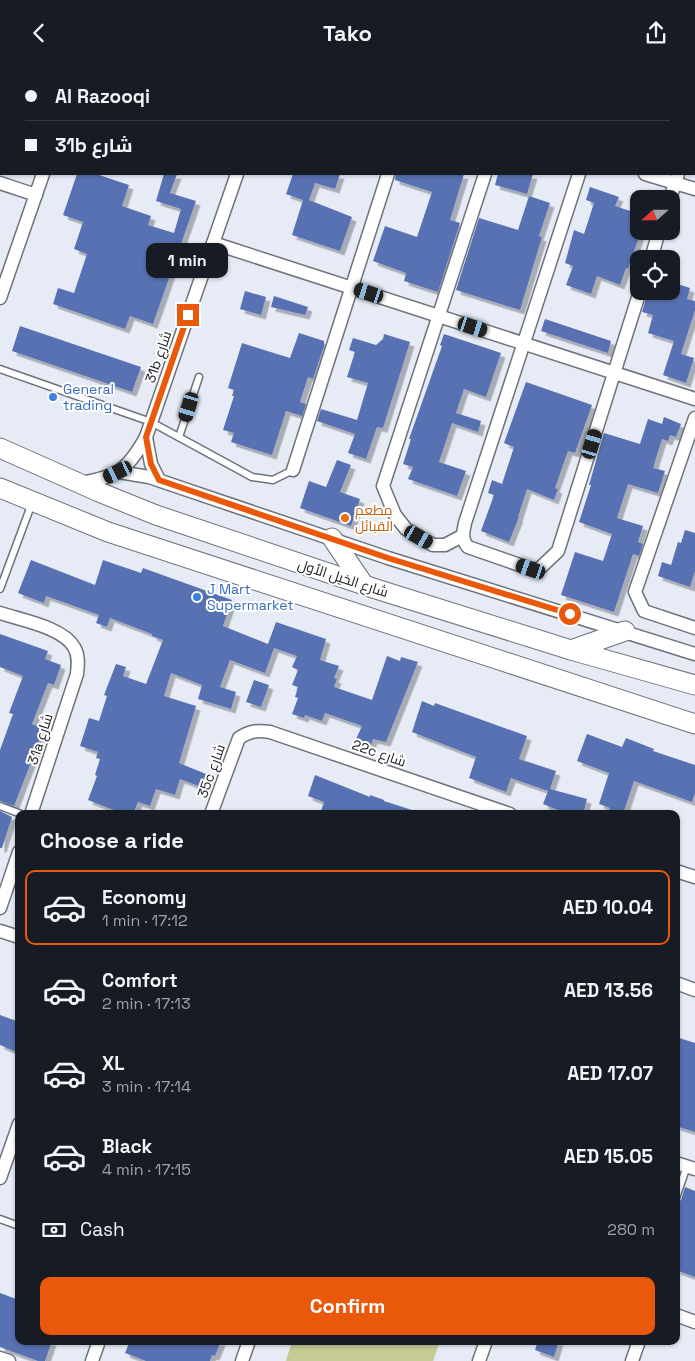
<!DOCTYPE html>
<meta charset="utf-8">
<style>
:root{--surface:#171b24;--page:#20242c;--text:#f1f3f6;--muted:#9ea1a6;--line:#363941;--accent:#ea580c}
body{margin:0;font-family:"Space Grotesk",Cairo,sans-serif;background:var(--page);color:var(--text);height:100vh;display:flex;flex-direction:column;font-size:19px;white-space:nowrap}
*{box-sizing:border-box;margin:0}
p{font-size:16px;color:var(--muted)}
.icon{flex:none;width:28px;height:28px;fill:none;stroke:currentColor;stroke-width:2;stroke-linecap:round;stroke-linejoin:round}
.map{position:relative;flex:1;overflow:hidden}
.side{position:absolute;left:15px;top:745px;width:665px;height:535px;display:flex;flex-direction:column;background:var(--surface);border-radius:10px;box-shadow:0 1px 4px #0004}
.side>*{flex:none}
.banner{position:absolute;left:0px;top:0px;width:695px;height:110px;box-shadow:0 1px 4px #0004;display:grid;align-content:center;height:110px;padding:0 25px;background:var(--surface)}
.needle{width:32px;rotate:249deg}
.tools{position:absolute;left:630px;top:125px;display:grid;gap:10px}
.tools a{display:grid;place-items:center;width:50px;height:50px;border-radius:10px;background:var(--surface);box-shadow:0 1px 4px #0004;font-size:25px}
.end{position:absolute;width:22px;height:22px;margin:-11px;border:6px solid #ea580c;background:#fff;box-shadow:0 0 0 2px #fff}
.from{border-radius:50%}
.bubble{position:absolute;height:35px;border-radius:10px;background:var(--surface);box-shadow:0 1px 4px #0004;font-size:16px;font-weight:700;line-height:35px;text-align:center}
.car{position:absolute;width:15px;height:30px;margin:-15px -8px;border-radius:6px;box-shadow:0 0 4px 1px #0007;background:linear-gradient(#222 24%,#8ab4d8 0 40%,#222 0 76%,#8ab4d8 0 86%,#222 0)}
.banner b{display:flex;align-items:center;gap:18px;height:48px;font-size:19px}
.banner b+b{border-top:1px solid var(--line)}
.banner i{width:12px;height:12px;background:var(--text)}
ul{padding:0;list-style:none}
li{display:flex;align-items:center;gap:15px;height:75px;margin:0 10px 8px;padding:0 15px;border:2px solid transparent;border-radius:10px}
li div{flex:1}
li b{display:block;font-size:19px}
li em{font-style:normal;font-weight:700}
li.selected{border-color:var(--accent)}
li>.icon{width:45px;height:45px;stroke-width:1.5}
h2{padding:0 25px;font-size:22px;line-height:60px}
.pay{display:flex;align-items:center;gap:12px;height:55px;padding:0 25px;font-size:19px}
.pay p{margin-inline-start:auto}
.cta{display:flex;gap:10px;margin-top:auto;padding:10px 25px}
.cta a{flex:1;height:58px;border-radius:10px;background:var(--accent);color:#fff;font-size:20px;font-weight:700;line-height:58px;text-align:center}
header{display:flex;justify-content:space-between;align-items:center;height:65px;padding:0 25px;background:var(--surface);font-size:22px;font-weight:700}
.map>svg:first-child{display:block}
.green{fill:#c6cb94}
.building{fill:#5871b2;filter:url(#shadow)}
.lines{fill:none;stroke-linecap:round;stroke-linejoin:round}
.lane-casing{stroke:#6d727b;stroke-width:9}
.street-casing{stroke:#6d727b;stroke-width:15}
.secondary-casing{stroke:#6d727b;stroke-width:21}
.lane{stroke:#fff;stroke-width:6}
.street{stroke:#fff;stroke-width:12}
.secondary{stroke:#fff;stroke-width:19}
.route{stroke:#ea580c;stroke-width:6}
.shop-dot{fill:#3f7fe0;stroke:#fff;stroke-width:2}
.food-dot{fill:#e8710a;stroke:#fff;stroke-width:2}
.labels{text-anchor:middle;stroke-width:4;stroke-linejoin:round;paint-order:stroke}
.street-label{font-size:14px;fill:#191b1e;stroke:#fff}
.shop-label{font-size:14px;fill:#366cbe;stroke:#fff;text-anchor:start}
.food-label{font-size:14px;fill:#c56008;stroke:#fff;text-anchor:start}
</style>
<header><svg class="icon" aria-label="back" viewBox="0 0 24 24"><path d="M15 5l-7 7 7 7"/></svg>Tako<svg class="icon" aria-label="share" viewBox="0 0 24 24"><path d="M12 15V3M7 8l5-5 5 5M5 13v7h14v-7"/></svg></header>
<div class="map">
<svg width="695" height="1296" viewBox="0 0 695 1296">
<defs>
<filter id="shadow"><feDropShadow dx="4.5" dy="4.5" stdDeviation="0" flood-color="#0004"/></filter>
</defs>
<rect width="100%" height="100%" fill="#e6ebf6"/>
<path class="green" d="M 292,1276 L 440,1276 L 433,1296 L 286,1296 Z"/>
<g class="building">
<path d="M 77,109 L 96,109 L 129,120 L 122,141 L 151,151 L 148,160 L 174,168 L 181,144 L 156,136 L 164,109 L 177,109 L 170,128 L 196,136 L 153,259 L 130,251 L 125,264 L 53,239 L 58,223 L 74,228 L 87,189 L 74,184 L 83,157 L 63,150 Z"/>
<path d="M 293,109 L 340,109 L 335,124 L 315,118 L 309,135 L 352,152 L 340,186 L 292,170 L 303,135 L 286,129 Z"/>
<path d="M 396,109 L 464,109 L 450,155 L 460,158 L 438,227 L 404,216 L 406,208 L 373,196 L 385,161 L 417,172 L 432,127 L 395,115 Z"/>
<path d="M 498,109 L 533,109 L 527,129 L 495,120 Z"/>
<path d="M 590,122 L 619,132 L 615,141 L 639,149 L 639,172 L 628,204 L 626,203 L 620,220 L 597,211 L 591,229 L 566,220 L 573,201 L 565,198 L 574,165 L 584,169 L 594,138 L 586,135 Z"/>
<path d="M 529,131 L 550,138 L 539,171 L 542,172 L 520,245 L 456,225 L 479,153 L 518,165 Z"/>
<path d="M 671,217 L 690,223 L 687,234 L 695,236 L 695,245 L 681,289 L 694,293 L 686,318 L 663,310 L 674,276 L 648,268 L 653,250 L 642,247 L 648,226 L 671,226 Z"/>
<path d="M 245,226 L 266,232 L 261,250 L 240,244 Z"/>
<path d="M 274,231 L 308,242 L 305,250 L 271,242 Z"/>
<path d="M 545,254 L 611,276 L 608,288 L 541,266 Z"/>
<path d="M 20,261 L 141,302 L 132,327 L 12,286 Z"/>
<path d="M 299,268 L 324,276 L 324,281 L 313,314 L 308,312 L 300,337 L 306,339 L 302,351 L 286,346 L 272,390 L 231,377 L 234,368 L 223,365 L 234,331 L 232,331 L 234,325 L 228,323 L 242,278 L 290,293 Z"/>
<path d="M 384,269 L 410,277 L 383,363 L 377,362 L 366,394 L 348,388 L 355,369 L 317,356 L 321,344 L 357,355 L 368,318 L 347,312 L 355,287 L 349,285 L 353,273 L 376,280 L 383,274 Z"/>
<path d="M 444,269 L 501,288 L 486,332 L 464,324 L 456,348 L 481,356 L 478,367 L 452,358 L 439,397 L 466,406 L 457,431 L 408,414 L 413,402 L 403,399 L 411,374 L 409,374 L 442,281 L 440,280 Z"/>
<path d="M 526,317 L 592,340 L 575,388 L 568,386 L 555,423 L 558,424 L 554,435 L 527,424 L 518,452 L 519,452 L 509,477 L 481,466 L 494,430 L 488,428 L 492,415 L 502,419 L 514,382 L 504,378 Z"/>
<path d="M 664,352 L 681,359 L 676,372 L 670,370 L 668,376 L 662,374 L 653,403 L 665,406 L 658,428 L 628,419 L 617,453 L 643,461 L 638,477 L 643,479 L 639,491 L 633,489 L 614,547 L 561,530 L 575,487 L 603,496 L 612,469 L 579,457 L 591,420 L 589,420 L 604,368 L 640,379 L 648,354 L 662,359 Z"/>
<path d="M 337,395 L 351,400 L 340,427 L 360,434 L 351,461 L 300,443 L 309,416 L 326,422 Z"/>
<path d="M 685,465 L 695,468 L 695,506 L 690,522 L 658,511 L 662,497 L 671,500 L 678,477 L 681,478 Z"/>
<path d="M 31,495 L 95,520 L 103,495 L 141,508 L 143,503 L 232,535 L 223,561 L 268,579 L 276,557 L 326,574 L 320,595 L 339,601 L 334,613 L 337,614 L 334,622 L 372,635 L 387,591 L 400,596 L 401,592 L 418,597 L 386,677 L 373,674 L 371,680 L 356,674 L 362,661 L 325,648 L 322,656 L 305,650 L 304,653 L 292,649 L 298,633 L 295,632 L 298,622 L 292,620 L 298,605 L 292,602 L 297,591 L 274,583 L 265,608 L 230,595 L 220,622 L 236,627 L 231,644 L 198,634 L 202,620 L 171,608 L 164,631 L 196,641 L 179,698 L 206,709 L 201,722 L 180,714 L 175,730 L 156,724 L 150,741 L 138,737 L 133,749 L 124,749 L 88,735 L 97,711 L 95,710 L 100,694 L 96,693 L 98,687 L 80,681 L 89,653 L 99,656 L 107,631 L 104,630 L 116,599 L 126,602 L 123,611 L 146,619 L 163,575 L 152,571 L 152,569 L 110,553 L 107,562 L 96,558 L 99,550 L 46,531 L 44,538 L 18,528 Z"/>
<path d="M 0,569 L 48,586 L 45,594 L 61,600 L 54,620 L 48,618 L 32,659 L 44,664 L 14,741 L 0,736 L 0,685 L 13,649 L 9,648 L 23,611 L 0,602 Z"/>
<path d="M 254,615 L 269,620 L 261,642 L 246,637 Z"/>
<path d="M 422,636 L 434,641 L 435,638 L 527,671 L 519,694 L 556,706 L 550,724 L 587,734 L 583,749 L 568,749 L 543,739 L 548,726 L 511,713 L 506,727 L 469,713 L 476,692 L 412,667 Z"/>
<path d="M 587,669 L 622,682 L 626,673 L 654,684 L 653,686 L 695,700 L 695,728 L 692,737 L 634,716 L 623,749 L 608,749 L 610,743 L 599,739 L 609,708 L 577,696 Z"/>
<path d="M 315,710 L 370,732 L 370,730 L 384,735 L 384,736 L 415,746 L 415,749 L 320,749 L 324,737 L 308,731 Z"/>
<path d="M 0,746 L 12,752 L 2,783 L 0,783 Z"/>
<path d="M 0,950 L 19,957 L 19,988 L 0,980 Z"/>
<path d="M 676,972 L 695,978 L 695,1067 L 676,1061 Z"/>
<path d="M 685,1122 L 695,1126 L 695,1212 L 676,1205 L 676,1138 L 681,1135 Z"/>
<path d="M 0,1228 L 19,1235 L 19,1276 L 52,1276 L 45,1296 L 38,1296 L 0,1282 Z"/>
<path d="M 130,1276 L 140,1280 L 142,1276 L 221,1276 L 215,1291 L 212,1290 L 210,1296 L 146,1296 L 125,1288 Z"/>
<path d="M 538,1276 L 559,1276 L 554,1292 L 535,1285 Z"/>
</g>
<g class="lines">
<defs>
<g id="lane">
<path d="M 0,304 L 151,357 L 252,412 L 273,415 L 293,405"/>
<path d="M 179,372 L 199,312"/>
<path d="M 0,524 L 32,438"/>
<path d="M 0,741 L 21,749"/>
<path d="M 676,1133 L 687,1101"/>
<path d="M 0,1154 L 19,1161"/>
</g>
<g id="street">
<path d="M 80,1 L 80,0"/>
<path d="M 276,1 L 276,0"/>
<path d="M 422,1 L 423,0"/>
<path d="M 515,1 L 516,0"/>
<path d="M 616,1 L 616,0"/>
<path d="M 694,58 L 695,54"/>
<path d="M 579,109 L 465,458 C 463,468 461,474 468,482 L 531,504 L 539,504 L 558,486 L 640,226"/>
<path d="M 645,109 L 695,124"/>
<path d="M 0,118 L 36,130"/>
<path d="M 670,134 L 678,109"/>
<path d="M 213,178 L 695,334"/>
<path d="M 651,194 L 659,166"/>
<path d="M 0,233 L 43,109"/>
<path d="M 695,353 L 635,527 L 644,546 L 695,563"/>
<path d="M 146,372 L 151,399 L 159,415"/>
<path d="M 293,405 L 388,109"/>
<path d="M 119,407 L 149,412 L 388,493 L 695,589"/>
<path d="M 80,418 C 117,412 127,406 146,372 L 237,109"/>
<path d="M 462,471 L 445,480 L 433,480 L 406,464 L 395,450 L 383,421 L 485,109"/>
<path d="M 0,548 C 21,555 62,562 74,582 C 79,590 78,600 77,609 L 31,749"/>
<path d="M 211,749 L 239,673 C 250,666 257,665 270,667 L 510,749"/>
<path d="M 676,806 L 695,812"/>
<path d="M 0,843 L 19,787"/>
<path d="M 0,866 L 19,872"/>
<path d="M 676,918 L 695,925"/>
<path d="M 676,1098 L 695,1104"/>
<path d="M 0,1113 L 19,1059"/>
<path d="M 676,1250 L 695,1257"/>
<path d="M 0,1293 L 9,1296"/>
<path d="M 92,1296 L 99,1276"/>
<path d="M 242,1296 L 249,1276"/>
<path d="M 479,1296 L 486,1276"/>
<path d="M 632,1296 L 639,1276"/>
</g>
<g id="secondary">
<path d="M 0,383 L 99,427 L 156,450 L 376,524 L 571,585 L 695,620"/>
<path d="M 0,423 L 108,467 L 695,659"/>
<path d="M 332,473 L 364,520"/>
<path d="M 571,585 L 625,566"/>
</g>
</defs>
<use href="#lane" class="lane-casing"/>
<use href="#street" class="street-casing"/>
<use href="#secondary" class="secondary-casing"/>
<use href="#lane" class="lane"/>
<use href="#street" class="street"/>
<use href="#secondary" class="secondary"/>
</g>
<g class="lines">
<path class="route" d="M 188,250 L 146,372 L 151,399 L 159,415 L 388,493 L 570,549"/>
</g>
<g class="shop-dot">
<circle cx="53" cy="332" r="5"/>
<circle cx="197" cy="532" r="5"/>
</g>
<circle class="food-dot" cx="345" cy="453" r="5"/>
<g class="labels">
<g class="street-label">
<text transform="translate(158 292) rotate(-71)" y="5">31b شارع</text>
<text transform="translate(343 513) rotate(18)" y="5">شارع الخيل الأول</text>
<text transform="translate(40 674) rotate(-72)" y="5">31a شارع</text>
<text transform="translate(379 688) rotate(19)" y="5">22c شارع</text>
<text transform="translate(211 706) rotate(-70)" y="5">35c شارع</text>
</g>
<g class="shop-label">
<text x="63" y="329">General<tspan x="63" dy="16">trading</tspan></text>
<text x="207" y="529">J Mart<tspan x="207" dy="16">Supermarket</tspan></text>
</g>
<g class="food-label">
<text x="355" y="450">مطعم<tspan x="355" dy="16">القبائل</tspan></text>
</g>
</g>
</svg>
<div class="tools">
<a><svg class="needle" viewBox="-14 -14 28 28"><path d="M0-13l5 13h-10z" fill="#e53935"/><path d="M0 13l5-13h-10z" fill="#9ea1a6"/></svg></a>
<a><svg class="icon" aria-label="locate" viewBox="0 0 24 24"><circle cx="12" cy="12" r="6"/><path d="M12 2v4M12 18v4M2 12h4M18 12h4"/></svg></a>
</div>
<i class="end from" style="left:570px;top:549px"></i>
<i class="end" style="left:188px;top:250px"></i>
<div class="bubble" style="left:146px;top:178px;width:82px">1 min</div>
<i class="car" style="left:369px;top:228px;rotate:288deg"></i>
<i class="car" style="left:473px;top:262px;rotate:108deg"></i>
<i class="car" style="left:189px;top:342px;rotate:197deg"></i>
<i class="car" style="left:592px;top:379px;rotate:17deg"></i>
<i class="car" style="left:118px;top:407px;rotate:244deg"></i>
<i class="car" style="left:419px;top:472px;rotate:120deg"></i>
<i class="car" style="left:531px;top:504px;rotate:289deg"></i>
<div class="banner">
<b><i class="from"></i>Al Razooqi</b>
<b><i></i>31b شارع</b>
</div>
<section class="side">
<h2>Choose a ride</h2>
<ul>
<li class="selected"><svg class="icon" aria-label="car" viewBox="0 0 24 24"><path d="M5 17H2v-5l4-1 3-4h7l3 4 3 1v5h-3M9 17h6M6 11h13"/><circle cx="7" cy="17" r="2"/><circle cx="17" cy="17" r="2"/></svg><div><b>Economy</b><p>1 min · 17:12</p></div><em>AED 10.04</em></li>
<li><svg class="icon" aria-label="car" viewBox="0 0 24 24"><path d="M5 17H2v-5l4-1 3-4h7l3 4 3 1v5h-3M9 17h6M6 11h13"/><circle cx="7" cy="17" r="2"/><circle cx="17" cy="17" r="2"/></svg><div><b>Comfort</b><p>2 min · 17:13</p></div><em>AED 13.56</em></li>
<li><svg class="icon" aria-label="car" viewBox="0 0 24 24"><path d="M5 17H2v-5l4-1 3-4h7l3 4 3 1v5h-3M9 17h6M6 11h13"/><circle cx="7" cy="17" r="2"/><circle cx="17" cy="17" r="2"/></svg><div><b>XL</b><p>3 min · 17:14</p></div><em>AED 17.07</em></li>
<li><svg class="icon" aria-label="car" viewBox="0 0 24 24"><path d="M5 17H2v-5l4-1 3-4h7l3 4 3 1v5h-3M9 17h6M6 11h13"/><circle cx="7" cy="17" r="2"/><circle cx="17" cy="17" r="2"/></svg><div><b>Black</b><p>4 min · 17:15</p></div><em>AED 15.05</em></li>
</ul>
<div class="pay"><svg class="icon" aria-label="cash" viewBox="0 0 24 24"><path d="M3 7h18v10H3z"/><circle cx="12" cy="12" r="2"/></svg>Cash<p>280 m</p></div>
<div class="cta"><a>Confirm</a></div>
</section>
</div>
